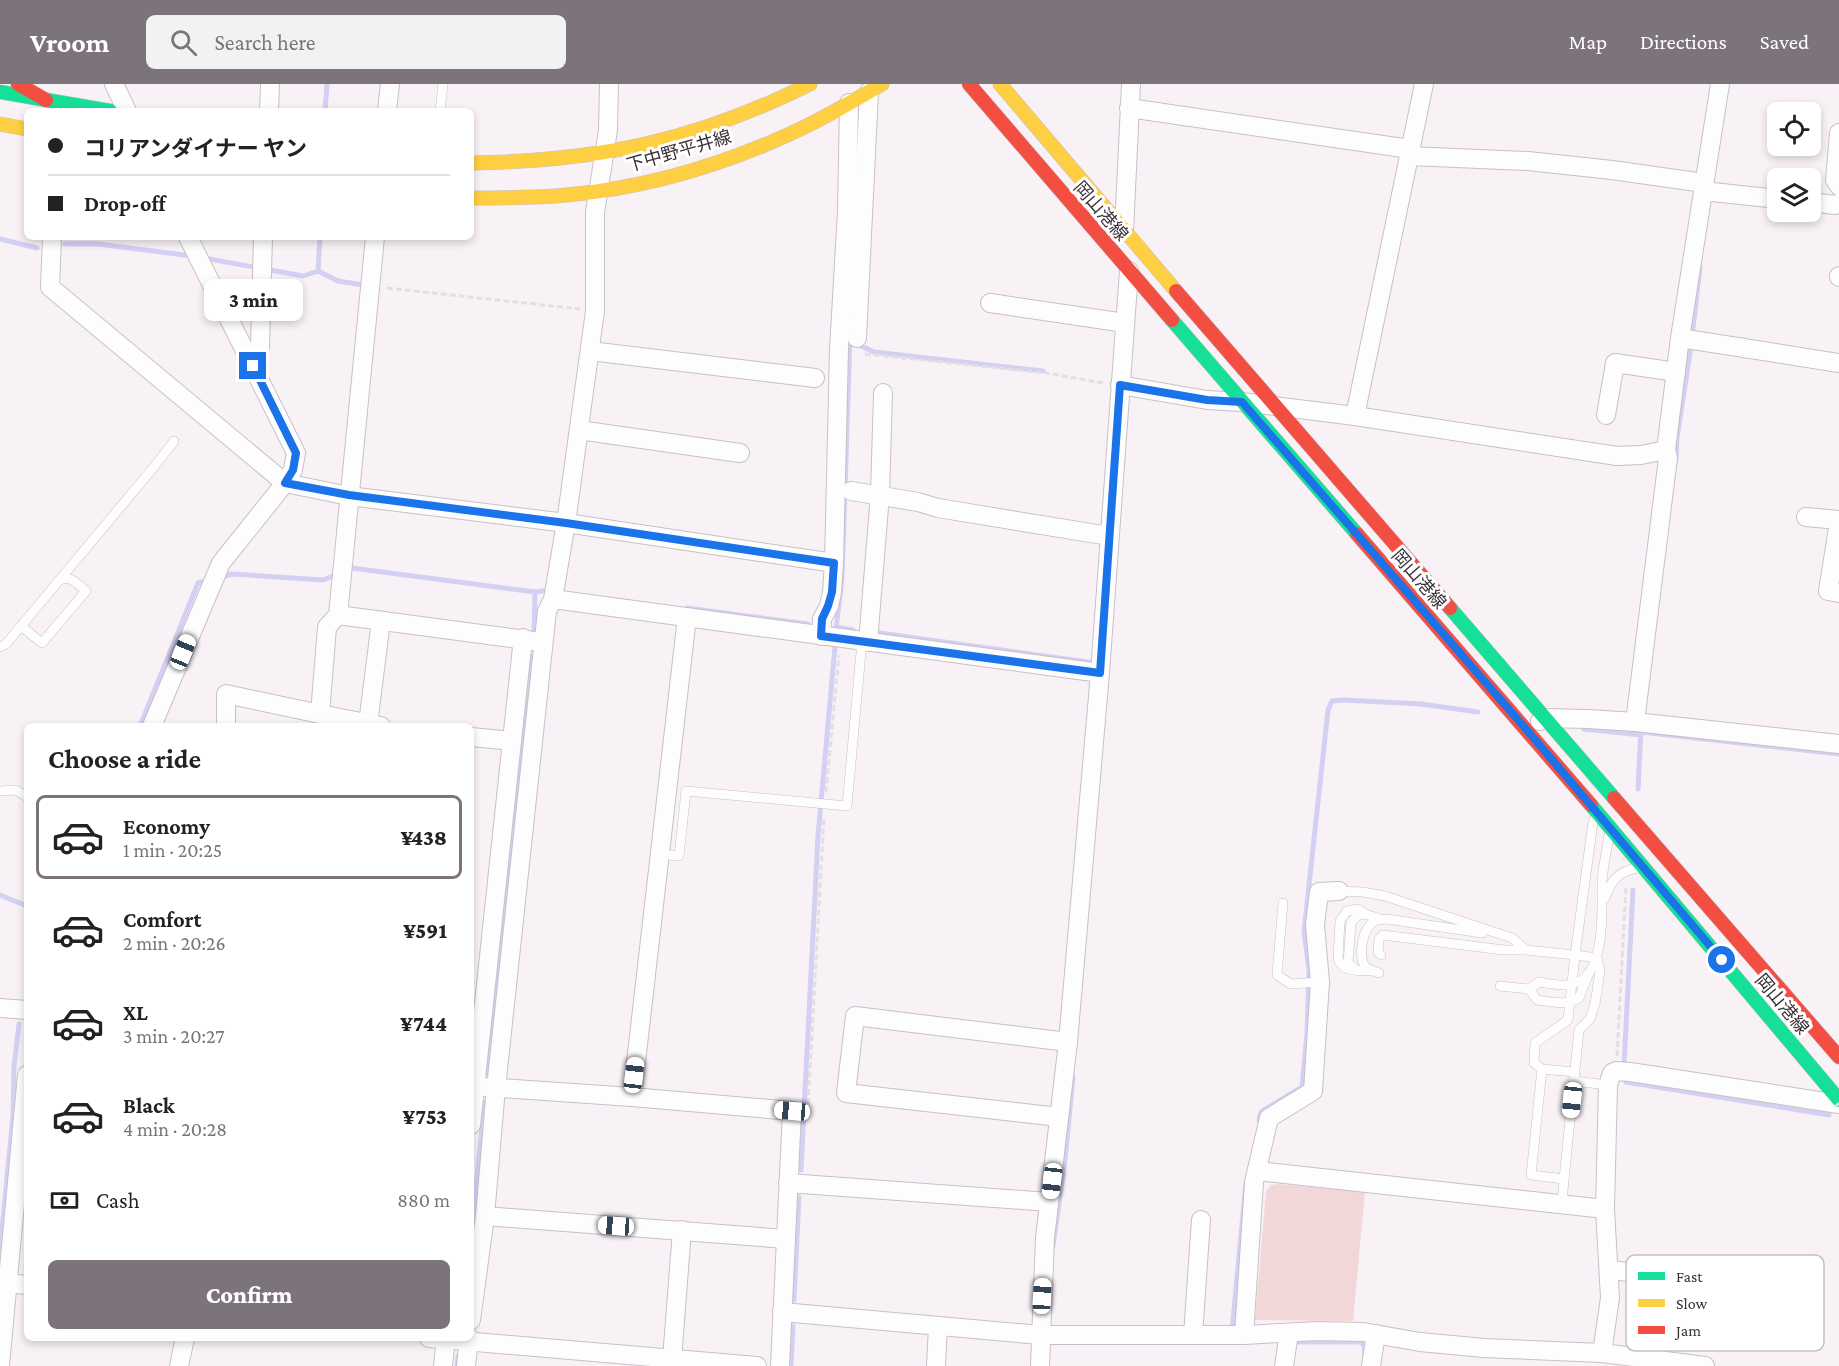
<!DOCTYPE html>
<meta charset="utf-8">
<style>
:root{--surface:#fff;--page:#f2f2f2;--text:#222;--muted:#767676;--line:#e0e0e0;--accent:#7c747a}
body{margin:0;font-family:"Crimson Pro","Noto Sans JP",serif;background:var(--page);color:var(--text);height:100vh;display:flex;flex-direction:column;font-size:22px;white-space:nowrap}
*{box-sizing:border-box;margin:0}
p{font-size:20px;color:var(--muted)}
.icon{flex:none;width:33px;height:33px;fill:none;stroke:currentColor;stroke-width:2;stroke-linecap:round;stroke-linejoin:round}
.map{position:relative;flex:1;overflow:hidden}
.drawer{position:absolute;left:24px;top:639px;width:450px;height:618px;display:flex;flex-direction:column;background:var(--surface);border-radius:9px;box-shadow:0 3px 9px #0003}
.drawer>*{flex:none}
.hud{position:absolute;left:24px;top:24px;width:450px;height:132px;border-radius:9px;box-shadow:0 3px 9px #0003;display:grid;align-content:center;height:132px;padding:0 24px;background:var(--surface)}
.fabs{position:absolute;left:1767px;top:18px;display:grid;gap:12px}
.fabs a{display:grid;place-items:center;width:54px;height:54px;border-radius:9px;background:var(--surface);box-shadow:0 3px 9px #0003;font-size:30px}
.end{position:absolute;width:27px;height:27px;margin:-14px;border:8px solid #1a73e8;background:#fff;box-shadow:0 0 0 3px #fff}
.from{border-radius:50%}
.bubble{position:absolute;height:42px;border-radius:9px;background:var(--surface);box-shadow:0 3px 9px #0003;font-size:20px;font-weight:800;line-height:42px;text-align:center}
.car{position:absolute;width:18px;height:36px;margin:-18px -9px;border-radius:8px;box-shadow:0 0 4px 2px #0007;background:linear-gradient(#fff 24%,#345 0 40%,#fff 0 76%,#345 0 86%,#fff 0)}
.hud b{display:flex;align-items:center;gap:21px;height:57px;font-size:22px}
.hud b+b{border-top:2px solid var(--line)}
.hud i{width:15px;height:15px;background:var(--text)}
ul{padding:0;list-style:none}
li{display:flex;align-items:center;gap:18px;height:84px;margin:0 12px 9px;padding:0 12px;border:3px solid transparent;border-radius:9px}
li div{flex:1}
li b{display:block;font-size:22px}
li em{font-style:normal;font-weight:800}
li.selected{border-color:var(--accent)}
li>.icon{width:54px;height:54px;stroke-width:1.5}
h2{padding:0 24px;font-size:27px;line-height:72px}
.pay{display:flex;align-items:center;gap:15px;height:66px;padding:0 24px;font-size:22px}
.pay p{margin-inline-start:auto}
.primary-button{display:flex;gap:12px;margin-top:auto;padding:12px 24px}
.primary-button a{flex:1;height:69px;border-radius:9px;background:var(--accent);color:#fff;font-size:24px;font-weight:800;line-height:69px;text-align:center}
header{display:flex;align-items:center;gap:36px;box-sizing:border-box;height:84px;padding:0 30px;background:var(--accent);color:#fff}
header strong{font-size:28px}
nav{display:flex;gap:33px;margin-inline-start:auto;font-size:21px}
.search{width:420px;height:54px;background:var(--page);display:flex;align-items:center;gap:15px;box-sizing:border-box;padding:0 21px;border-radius:9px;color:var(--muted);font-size:22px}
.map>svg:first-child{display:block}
.green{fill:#f2d7d8}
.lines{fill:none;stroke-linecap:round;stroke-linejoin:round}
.stream{stroke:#d4d0f3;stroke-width:5}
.lane-casing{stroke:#c7c0c6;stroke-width:10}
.street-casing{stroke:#c7c0c6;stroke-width:20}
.fast-casing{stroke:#c7c0c6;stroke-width:15}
.slow-casing{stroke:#c7c0c6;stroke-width:15}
.jam-casing{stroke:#c7c0c6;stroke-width:15}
.path{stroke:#e1dfe1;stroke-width:3;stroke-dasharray:6 3;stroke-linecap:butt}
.lane{stroke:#fefdfe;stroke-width:9}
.street{stroke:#fefdfe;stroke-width:18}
.fast{stroke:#16e098;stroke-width:14}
.slow{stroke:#ffcf43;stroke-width:14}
.jam{stroke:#f24e42;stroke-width:14}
.path-bridge{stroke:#e1dfe1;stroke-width:3;stroke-dasharray:6 3;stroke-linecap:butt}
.route{stroke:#1a73e8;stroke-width:8}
.labels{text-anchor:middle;stroke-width:6;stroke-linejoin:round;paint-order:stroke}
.street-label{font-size:18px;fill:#3a3037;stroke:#fff}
.key{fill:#fff;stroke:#c4c1c3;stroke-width:1.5}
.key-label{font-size:16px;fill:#3a3037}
</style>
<header>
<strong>Vroom</strong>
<div class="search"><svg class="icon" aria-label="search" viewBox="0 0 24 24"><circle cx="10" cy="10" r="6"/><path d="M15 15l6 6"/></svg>Search here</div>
<nav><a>Map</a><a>Directions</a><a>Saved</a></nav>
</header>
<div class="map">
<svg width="1839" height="1282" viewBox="0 0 1839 1282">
<rect width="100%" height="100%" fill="#f8f2f7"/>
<path class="green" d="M 1278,1100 L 1365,1108 L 1353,1237 L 1255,1236 L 1266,1107 L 1271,1101 Z"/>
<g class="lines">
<g class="stream">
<path d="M 325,27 L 327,0"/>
<path d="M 0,155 L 37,164"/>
<path d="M 65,160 L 98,160 L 192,172"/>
<path d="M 204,174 L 303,192 L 318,187 L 338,197 L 363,201"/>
<path d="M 318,187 L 320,153"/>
<path d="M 855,259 L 874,268 L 1043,287"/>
<path d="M 1676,376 L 1677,354 L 1691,262 L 1700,183"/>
<path d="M 347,486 L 352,484 L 535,508"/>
<path d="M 221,493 L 232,490 L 323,496 L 338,490"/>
<path d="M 687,524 L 808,540"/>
<path d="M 836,543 L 853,546"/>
<path d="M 836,545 L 842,495 L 850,253"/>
<path d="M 534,549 L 535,508 L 549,506"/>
<path d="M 880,549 L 1095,579"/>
<path d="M 140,642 L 198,499 L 209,496"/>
<path d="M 1584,645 L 1641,651"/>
<path d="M 1641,648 L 1839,670"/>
<path d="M 1638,705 L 1641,645"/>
<path d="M 1633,806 L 1624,981 L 1626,998 L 1829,1031"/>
<path d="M 0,811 L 27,822"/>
<path d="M 488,989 L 532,572"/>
<path d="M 1259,1036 L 1261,1028 L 1302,1003 L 1307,950 L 1309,886 L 1304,847 L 1328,626 L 1332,617 L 1344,616 L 1421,620 L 1478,628"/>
<path d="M 801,1086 L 818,752 L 835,562"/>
<path d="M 471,1149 L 485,1018"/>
<path d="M 1053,1162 L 1065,1076 L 1073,993"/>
<path d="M 0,1166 L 13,1032 L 14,982 L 19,940"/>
<path d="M 794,1216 L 799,1113"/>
<path d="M 1232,1247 L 1246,1098"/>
<path d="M 1292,1258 L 1361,1258 L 1364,1261 L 1365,1272"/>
<path d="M 457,1282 L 458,1272"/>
<path d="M 791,1282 L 793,1242"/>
</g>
<defs>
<g id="lane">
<path d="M 440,27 L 443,0"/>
<path d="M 21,542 L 42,559 L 86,507 C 77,500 71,491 60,496"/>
<path d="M 0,563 L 6,560 L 158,378 L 174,357"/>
<path d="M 0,707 L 16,706 L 27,713"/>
<path d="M 660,770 L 679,772 L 686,707 L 847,722 L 862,557"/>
<path d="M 1339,807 L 1363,808 L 1385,812 L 1512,854 L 1526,866 L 1575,871 L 1593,738 L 1596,733"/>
<path d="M 1605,814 C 1611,796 1619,787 1638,784"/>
<path d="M 1283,819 L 1277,891 L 1291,900 L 1320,898"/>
<path d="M 1381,871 L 1378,868 L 1379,855 L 1383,851 L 1504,866 L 1526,866"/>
<path d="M 1356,886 L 1348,879 L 1351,838 L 1357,832 L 1365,830"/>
<path d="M 1372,887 C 1359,886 1342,889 1338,874 L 1340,837 L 1347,827 L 1358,825 L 1365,830 L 1381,835"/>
<path d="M 1379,889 L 1366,884 C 1357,871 1362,844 1376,836 L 1387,835 L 1482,849"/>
<path d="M 1500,902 L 1529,905 L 1539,898 C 1552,900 1568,904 1580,897 C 1605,883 1602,826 1602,801 C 1602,785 1607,767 1609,751"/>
<path d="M 1529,905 L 1537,916 C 1553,918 1565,922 1579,914 L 1588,891"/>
<path d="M 1542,985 L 1531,1091 L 1564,1095 L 1579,946 L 1590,935 L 1595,920 L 1600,887 L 1597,874 L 1575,871 L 1568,936 L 1535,959 L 1534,979 L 1542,985 L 1575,988"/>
<path d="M 1574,997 L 1608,1001"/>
<path d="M 1562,1120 L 1564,1095"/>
</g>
<g id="street">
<path d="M 114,0 L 127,27"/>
<path d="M 1129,24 L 1410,65"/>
<path d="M 269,27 L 270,0"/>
<path d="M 387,27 L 390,0"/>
<path d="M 1839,49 L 1835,96 L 1839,102"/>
<path d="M 1409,72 L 1528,77 L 1612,86 L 1704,99"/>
<path d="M 1703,107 L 1778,115"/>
<path d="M 1810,118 L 1835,121 L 1839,119"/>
<path d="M 1124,147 L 1131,0"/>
<path d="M 52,153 L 50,203 L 285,399 L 349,412 L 566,439 L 834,479"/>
<path d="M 1839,193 L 1839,192"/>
<path d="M 990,219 L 1125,239"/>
<path d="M 857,254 L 869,8"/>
<path d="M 1680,254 L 1839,279"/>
<path d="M 590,267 L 815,294"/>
<path d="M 253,282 L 260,263 L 263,153"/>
<path d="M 1120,301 L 1207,316 L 1242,318 L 1355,332 L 1617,372 L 1641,371 L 1666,366"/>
<path d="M 1606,331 L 1615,279 L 1676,288"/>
<path d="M 1355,332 L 1424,0"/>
<path d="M 579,346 L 740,369"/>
<path d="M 851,407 L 918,418 L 938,424 L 1109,452"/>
<path d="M 1806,433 L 1839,436"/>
<path d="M 1839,438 L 1828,507 L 1839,509"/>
<path d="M 553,515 L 1100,589"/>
<path d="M 338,531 L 533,557"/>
<path d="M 821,552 L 822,535 L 829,522 L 832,508 L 834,479 L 839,265 L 847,128 L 849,19"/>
<path d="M 868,558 L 880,411 L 883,309"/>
<path d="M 320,630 L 381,642"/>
<path d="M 1540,637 L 1544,634 L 1588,635 L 1635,638 L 1839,660"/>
<path d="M 1635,638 L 1668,374 L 1666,366 L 1680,254 L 1720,0"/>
<path d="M 368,640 L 381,537"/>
<path d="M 152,642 L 221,479 L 285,399 L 293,386 L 296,369 L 188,153"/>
<path d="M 226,642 L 226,610 L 320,630 L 327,543 L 338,531 L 375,153"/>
<path d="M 471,653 L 512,657"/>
<path d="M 0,924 L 27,926"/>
<path d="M 471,1002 L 632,1013 L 792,1027 L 780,1282"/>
<path d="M 632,1013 L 687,533"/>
<path d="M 1059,1033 L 846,1009 L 855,932 L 1068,958"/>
<path d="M 471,1041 L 523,554"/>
<path d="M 1257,1087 L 1605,1125"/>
<path d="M 788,1099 L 1049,1118"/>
<path d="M 485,1132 L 786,1155"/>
<path d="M 1609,1186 L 1701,1195 L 1753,1203"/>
<path d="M 7,1199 L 27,1201"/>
<path d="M 782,1228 L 1040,1251 L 1244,1251 L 1317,1247 L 1363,1248 L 1420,1258 L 1484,1264 L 1602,1269 L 1705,1282"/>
<path d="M 471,1236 L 485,1132 L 496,1004 L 547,527 L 553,515 L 566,439 L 595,227 L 595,128 L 608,46 L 609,0"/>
<path d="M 1193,1251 L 1201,1136"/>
<path d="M 1244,1251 L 1254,1098 L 1269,1034 L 1313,1007 L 1320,898 L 1315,841 L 1319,808 L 1339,807"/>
<path d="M 429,1254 L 757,1282"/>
<path d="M 1602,1269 L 1610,1214 L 1605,1125 L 1608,1001 L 1612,989 L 1616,987 L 1630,988 L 1839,1020"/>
<path d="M 672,1275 L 682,1146"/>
<path d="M 0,1281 L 27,991"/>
<path d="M 179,1282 L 185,1254"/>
<path d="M 443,1282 L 446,1254"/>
<path d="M 466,1282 L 469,1254"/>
<path d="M 936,1282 L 938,1242"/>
<path d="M 1040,1282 L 1045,1154 L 1068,958 L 1100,589 L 1129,187"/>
<path d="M 1284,1282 L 1289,1249"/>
<path d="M 1371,1282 L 1376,1250"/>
</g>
<g id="fast">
<path d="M 0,8 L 110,27"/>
<path d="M 1172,236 L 1357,450"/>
<path d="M 1450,524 L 1614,714"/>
<path d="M 1591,721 L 1839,1016"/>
</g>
<g id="slow">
<path d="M 1000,0 L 1176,207"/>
<path d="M 0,40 L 27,45"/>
<path d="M 471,79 C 599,77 695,57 810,0"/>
<path d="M 471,114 C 503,114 535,114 567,111 C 644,104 723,81 794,48 C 825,34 853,17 882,0"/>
</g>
<g id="jam">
<path d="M 18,0 L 46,16"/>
<path d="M 969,0 L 1172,236"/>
<path d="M 1176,207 L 1450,524"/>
<path d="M 1357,450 L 1591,721"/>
<path d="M 1614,714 L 1839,973"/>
</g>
</defs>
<use href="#lane" class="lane-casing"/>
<use href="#street" class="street-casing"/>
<use href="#fast" class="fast-casing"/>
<use href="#slow" class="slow-casing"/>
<use href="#jam" class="jam-casing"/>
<g class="path">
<path d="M 387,204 L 580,225"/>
<path d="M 865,270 L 1047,289 L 1103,299"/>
<path d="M 826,708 L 839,571"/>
<path d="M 1617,972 L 1626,802"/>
<path d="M 808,1020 L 824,733"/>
</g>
<use href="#lane" class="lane"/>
<use href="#street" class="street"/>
<use href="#fast" class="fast"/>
<use href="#slow" class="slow"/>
<use href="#jam" class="jam"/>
<path class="path-bridge" d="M 1835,1023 L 1839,1019"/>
</g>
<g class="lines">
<path class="route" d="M 253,282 L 296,369 L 293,386 L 285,399 L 349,411 L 566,439 L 834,479 L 832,508 L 828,522 L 822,535 L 821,552 L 1100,589 L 1120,301 L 1207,316 L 1242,318 L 1526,645 L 1722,876"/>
</g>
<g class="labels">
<g class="street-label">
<text transform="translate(679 67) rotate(-16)" y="6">下中野平井線</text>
<text transform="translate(1101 127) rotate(49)" y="6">岡山港線</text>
<text transform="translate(1419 495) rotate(49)" y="6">岡山港線</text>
<text transform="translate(1782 920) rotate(50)" y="6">岡山港線</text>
</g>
</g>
<rect x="1626" y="1171" width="198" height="96" rx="9" class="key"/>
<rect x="1638" y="1188" width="27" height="8" fill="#16e098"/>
<rect x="1638" y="1215" width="27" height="8" fill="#ffcf43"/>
<rect x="1638" y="1242" width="27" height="8" fill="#f24e42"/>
<g class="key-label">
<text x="1676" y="1198">Fast</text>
<text x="1676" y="1225">Slow</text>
<text x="1676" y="1252">Jam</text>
</g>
</svg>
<div class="fabs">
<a><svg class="icon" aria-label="locate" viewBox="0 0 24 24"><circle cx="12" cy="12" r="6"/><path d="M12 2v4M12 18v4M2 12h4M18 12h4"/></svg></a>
<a><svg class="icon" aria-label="layers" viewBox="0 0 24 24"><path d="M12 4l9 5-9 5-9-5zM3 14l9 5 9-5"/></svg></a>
</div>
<i class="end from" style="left:1722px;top:876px"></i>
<i class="end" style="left:253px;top:282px"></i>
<div class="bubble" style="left:204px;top:195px;width:99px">3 min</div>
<i class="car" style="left:183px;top:568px;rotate:22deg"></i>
<i class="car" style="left:634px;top:991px;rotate:7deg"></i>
<i class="car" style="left:1572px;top:1016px;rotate:186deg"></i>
<i class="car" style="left:792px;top:1027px;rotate:275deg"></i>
<i class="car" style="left:1052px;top:1097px;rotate:187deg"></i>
<i class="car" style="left:616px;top:1142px;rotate:274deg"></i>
<i class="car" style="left:1042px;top:1212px;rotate:3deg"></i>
<div class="hud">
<b><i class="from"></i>コリアンダイナー ヤン</b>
<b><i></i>Drop-off</b>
</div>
<section class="drawer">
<h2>Choose a ride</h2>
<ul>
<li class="selected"><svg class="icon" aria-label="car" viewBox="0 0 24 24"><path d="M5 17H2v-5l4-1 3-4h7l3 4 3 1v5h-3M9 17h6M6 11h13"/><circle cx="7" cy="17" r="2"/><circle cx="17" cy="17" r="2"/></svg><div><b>Economy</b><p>1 min · 20:25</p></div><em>¥438</em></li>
<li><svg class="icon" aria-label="car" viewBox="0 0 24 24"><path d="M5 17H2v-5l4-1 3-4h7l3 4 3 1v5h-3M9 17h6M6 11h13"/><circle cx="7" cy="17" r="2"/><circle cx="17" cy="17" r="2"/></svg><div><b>Comfort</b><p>2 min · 20:26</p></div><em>¥591</em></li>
<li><svg class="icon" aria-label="car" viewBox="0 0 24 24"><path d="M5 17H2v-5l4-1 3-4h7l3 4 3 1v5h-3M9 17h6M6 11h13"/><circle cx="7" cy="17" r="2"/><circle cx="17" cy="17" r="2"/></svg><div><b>XL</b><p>3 min · 20:27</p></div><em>¥744</em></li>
<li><svg class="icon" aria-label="car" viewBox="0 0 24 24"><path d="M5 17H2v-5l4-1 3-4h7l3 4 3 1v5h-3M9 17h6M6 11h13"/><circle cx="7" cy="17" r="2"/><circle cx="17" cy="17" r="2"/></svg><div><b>Black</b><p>4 min · 20:28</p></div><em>¥753</em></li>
</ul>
<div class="pay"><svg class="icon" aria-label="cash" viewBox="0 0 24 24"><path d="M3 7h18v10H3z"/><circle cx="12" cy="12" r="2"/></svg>Cash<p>880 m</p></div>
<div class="primary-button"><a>Confirm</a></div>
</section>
</div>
